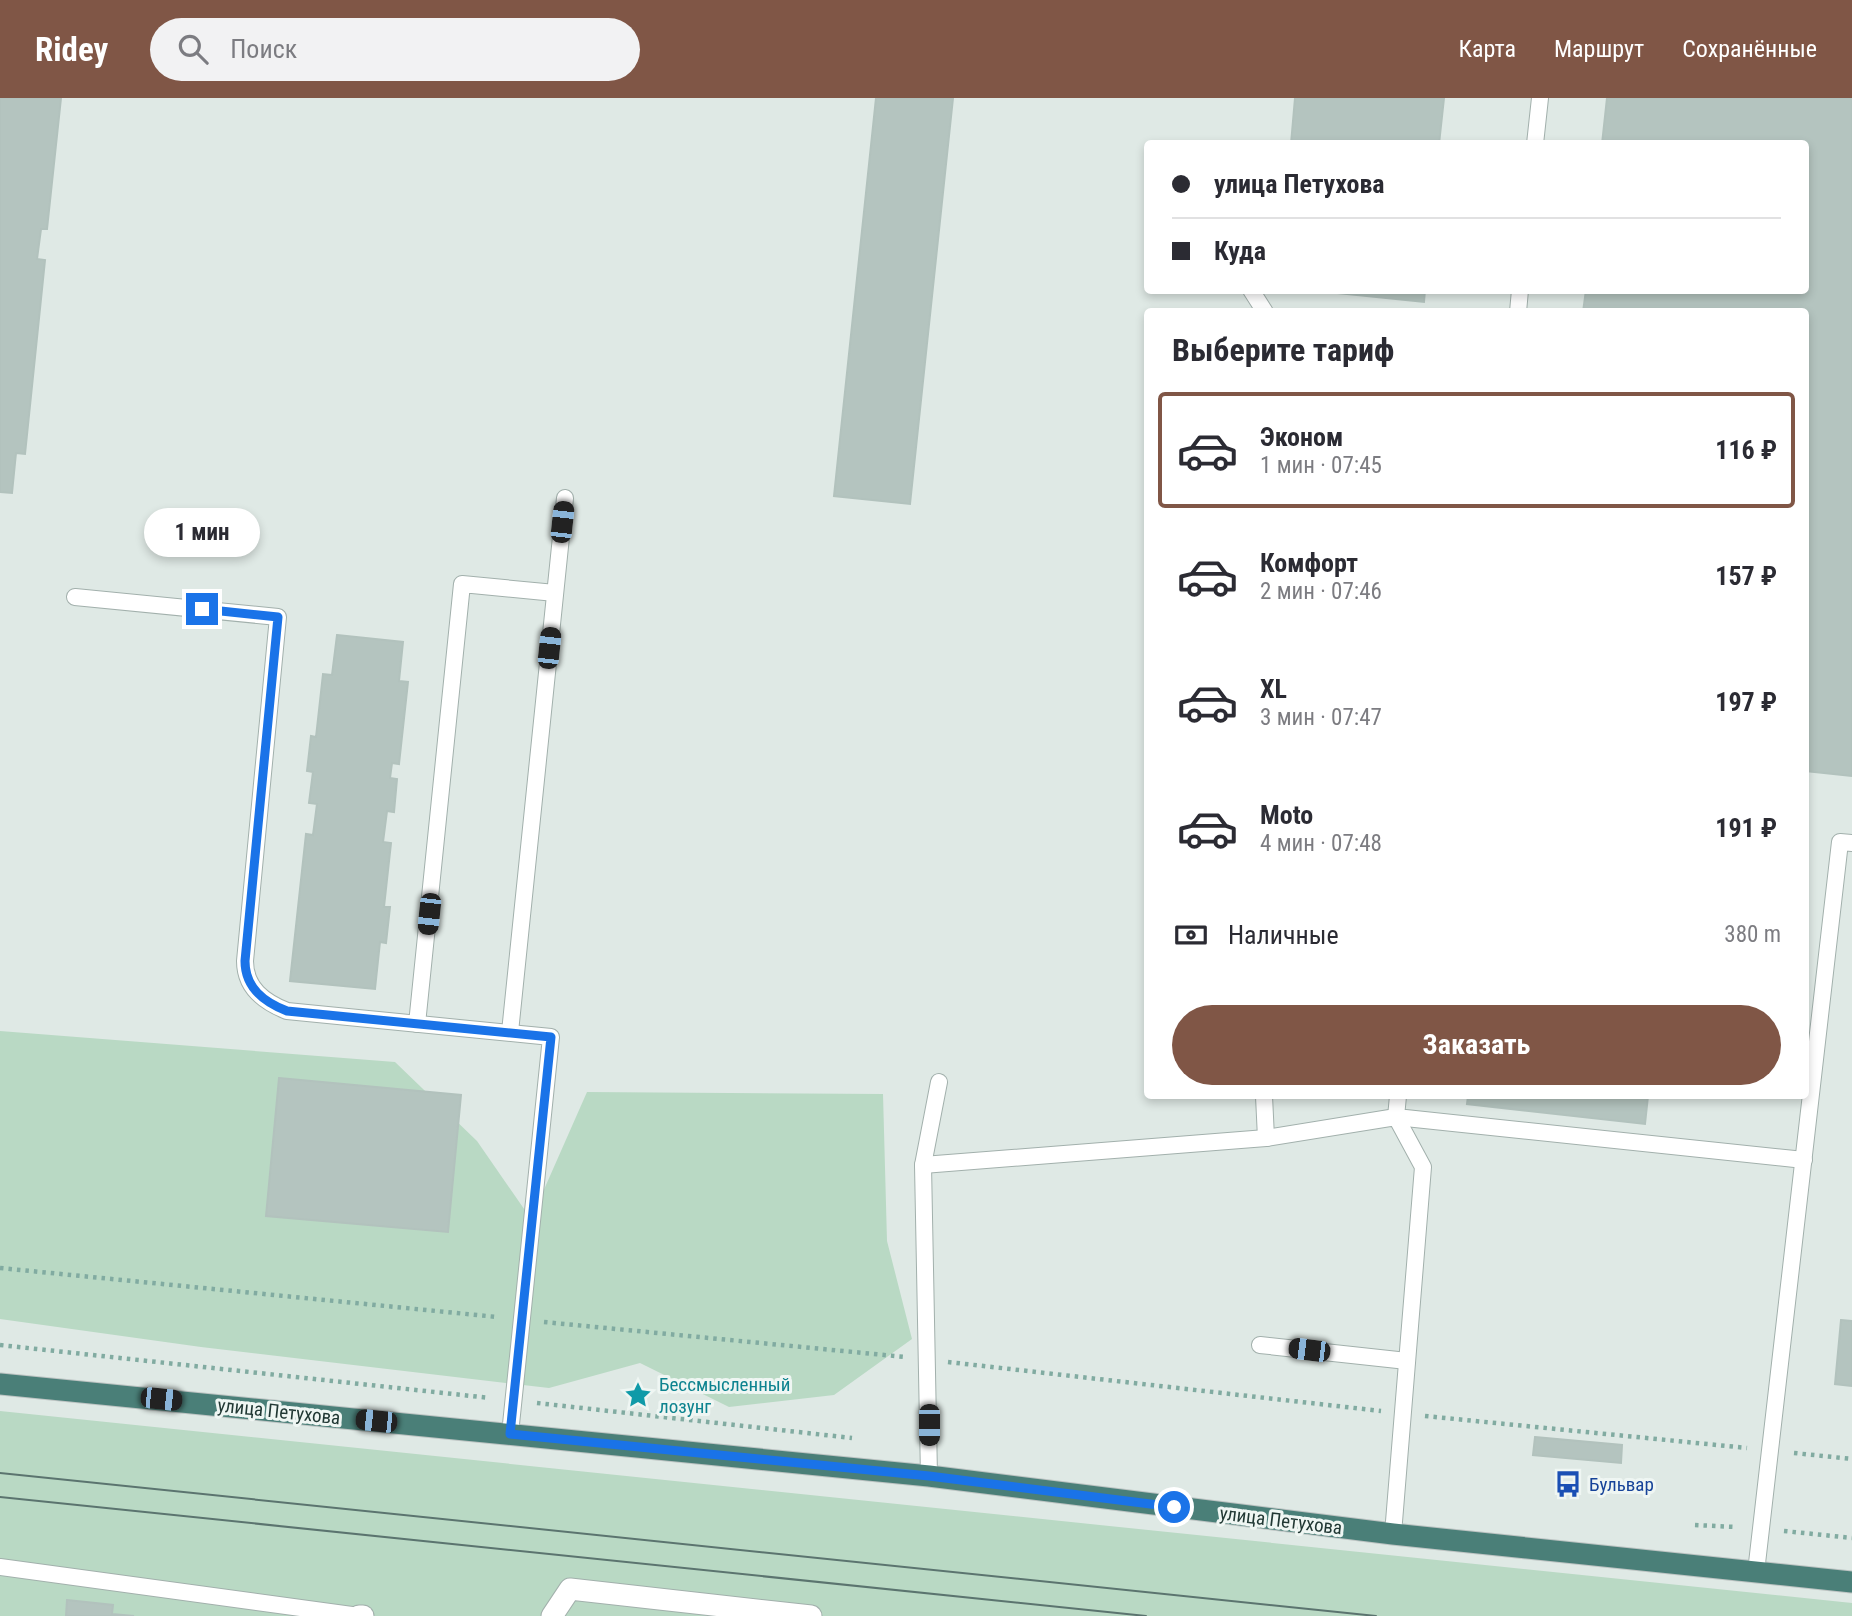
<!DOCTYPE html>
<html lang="ru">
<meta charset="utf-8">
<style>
:root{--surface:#fff;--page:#f2f2f3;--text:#2b2b33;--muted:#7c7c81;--line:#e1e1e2;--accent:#805646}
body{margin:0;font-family:"Roboto Condensed",sans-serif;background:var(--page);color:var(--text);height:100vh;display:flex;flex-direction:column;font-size:26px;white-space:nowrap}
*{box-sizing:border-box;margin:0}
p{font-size:23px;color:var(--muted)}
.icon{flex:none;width:38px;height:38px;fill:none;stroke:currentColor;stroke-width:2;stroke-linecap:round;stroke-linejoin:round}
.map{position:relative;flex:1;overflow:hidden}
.panel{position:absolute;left:1144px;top:210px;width:665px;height:791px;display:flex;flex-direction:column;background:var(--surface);border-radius:7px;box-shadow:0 4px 10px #0003}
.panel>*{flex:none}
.hud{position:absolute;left:1144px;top:42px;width:665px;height:154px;border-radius:7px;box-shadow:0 4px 10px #0003;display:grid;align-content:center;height:154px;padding:0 28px;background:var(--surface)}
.end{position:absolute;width:32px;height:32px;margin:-16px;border:9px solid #1a73e8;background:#fff;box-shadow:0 0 0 4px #fff}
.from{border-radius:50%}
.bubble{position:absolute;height:49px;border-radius:24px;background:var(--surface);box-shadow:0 4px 10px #0003;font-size:23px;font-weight:700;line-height:49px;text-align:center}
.car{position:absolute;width:21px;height:42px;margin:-21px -10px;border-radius:9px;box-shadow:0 0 5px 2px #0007;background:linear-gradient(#222 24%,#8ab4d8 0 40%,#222 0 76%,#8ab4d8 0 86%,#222 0)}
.hud b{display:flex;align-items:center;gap:24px;height:66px;font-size:26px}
.hud b+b{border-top:2px solid var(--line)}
.hud i{width:18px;height:18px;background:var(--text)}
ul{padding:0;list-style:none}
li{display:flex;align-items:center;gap:21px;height:116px;margin:0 14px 10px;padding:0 14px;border:4px solid transparent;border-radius:7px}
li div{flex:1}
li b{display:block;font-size:26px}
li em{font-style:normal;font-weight:700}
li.current{border-color:var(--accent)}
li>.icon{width:63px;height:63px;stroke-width:1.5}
h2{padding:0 28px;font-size:32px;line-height:84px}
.pay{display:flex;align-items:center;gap:18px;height:77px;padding:0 28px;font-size:26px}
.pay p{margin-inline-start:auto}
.action{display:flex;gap:14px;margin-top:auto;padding:14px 28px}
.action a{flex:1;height:80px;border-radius:42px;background:var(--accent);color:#fff;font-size:28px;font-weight:700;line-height:80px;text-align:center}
header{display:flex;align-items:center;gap:42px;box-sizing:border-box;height:98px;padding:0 35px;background:var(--accent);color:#fff}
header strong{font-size:33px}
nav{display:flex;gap:38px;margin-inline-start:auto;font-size:24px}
.search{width:490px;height:63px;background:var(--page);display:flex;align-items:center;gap:18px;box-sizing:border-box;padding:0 24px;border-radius:38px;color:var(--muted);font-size:26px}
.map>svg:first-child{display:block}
.green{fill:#b9d9c4}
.building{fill:#b4c4bf;stroke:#b2c2bd;stroke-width:2}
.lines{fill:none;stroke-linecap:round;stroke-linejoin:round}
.service-casing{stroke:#a2b0ac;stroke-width:18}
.pedestrian-casing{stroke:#a2b0ac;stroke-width:23}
.trunk-casing{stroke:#bcc3c2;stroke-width:23}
.path{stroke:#81aba1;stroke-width:4.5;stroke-dasharray:3.5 5;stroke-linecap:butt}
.service{stroke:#fff;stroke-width:16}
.pedestrian{stroke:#fff;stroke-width:21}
.trunk{stroke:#4a7f78;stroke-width:21}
.tram{stroke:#5b746f;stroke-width:2}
.route{stroke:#1a73e8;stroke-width:9}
.labels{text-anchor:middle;stroke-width:6;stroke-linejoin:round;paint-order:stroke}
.culture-label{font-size:19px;fill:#0d838f;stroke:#eff6f3;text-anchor:start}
.street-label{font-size:19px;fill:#213834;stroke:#eff6f3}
.transit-label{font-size:19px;fill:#164399;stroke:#eff6f3;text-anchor:start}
</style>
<header>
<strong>Ridey</strong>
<div class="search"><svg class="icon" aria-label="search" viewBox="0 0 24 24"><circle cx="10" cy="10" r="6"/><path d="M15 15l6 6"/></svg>Поиск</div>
<nav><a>Карта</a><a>Маршрут</a><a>Сохранённые</a></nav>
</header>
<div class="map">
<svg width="1852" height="1518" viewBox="0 0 1852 1518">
<rect width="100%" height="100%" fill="#dfe9e5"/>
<g class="green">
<path d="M 0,933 L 395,964 L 477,1043 L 531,1121 L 587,994 L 883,996 L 887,1143 L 912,1241 L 834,1297 L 729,1309 L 640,1265 L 549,1290 L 201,1249 L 0,1221 Z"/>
<path d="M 0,1313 L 1852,1505 L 1852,1518 L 0,1518 Z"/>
</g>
<g class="building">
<path d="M 0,0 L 61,0 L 47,131 L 41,131 L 37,161 L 45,162 L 25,356 L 16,355 L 12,395 L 0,394 Z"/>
<path d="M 876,0 L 953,0 L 910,406 L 834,398 Z"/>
<path d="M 1295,0 L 1444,0 L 1439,46 L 1291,46 Z"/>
<path d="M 1607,0 L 1852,0 L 1852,678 L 1806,673 L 1806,214 L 1583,214 L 1586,192 L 1806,192 L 1806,46 L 1602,46 Z"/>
<path d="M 1308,192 L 1425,192 L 1424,204 Z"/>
<path d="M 337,537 L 403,544 L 399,583 L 408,584 L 399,666 L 392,665 L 390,680 L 397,681 L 394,714 L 387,713 L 383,744 L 391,745 L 384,809 L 390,809 L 386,845 L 380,844 L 375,891 L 290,883 L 306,736 L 313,737 L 317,706 L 309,705 L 313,674 L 307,673 L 311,638 L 316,639 L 323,576 L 332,577 Z"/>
<path d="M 279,980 L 461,997 L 448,1134 L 266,1118 Z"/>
<path d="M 1468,998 L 1648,998 L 1645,1026 L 1467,1006 Z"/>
<path d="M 1841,1222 L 1852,1223 L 1852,1288 L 1835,1286 Z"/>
<path d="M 1535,1339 L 1622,1347 L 1621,1365 L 1533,1357 Z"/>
<path d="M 67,1502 L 113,1507 L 112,1516 L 134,1518 L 66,1518 Z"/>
</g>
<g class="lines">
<defs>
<g id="service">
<path d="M 1535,46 L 1540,0"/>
<path d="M 1251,192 L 1265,214"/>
<path d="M 1518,214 L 1520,192"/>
<path d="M 75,499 L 278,519 L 245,863 C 245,890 264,904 287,913 L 551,939 L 510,1336"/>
<path d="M 417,926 L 462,486 L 555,495"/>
<path d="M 510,934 L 565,400"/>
<path d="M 1264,998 L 1266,1040"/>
<path d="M 1398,998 L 1396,1019 L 1804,1062"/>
<path d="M 923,1067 L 1266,1040 L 1396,1019 L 1423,1069 L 1393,1436"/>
<path d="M 1260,1247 L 1407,1263"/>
<path d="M 929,1378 L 923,1067 L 939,984"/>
<path d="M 0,1469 L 359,1518"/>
<path d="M 1756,1474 L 1840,744 L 1852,745"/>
</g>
<g id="pedestrian">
<path d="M 359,1518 L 363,1518"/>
<path d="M 552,1518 L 570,1491 L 811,1518"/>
</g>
<path id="trunk" d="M 0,1286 L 929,1378 L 1393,1436 L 1852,1484"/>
</defs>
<use href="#service" class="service-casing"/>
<use href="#pedestrian" class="pedestrian-casing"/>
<use href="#trunk" class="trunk-casing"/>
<g class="path">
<path d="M 0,1170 L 497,1219"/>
<path d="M 544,1224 L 905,1259"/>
<path d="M 0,1247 L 490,1300"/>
<path d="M 948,1264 L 1381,1313"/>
<path d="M 537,1305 L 852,1340"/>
<path d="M 1425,1318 L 1747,1350"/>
<path d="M 1794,1355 L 1852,1361"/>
<path d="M 1695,1427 L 1736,1429"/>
<path d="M 1784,1433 L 1852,1440"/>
</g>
<use href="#service" class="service"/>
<use href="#pedestrian" class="pedestrian"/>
<use href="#trunk" class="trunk"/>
<g class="tram">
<path d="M 0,1375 L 1376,1518"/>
<path d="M 0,1399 L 1146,1518"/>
</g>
</g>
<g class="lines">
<path class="route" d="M 202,511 L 278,519 L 245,863 C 245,890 264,904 287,913 L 551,939 L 510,1336 L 929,1378 L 1174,1409"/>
</g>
<defs>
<symbol id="sight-bare" viewBox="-9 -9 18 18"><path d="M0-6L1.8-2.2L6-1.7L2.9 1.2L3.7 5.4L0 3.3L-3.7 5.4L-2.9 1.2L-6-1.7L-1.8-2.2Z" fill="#0f9aa8" stroke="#eff6f3" stroke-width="2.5" paint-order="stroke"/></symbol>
<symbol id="bus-bare" viewBox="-9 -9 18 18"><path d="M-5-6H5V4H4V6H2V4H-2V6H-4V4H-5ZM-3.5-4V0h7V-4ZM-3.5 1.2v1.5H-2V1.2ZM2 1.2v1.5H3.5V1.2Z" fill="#1a4fb4" stroke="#eff6f3" stroke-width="2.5" paint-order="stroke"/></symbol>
</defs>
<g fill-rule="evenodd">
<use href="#sight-bare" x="619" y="1278" width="38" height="38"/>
<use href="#bus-bare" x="1549" y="1367" width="38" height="38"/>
</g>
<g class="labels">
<g class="culture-label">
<text x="659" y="1293">Бессмысленный<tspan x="659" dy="22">лозунг</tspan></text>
</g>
<g class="street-label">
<text transform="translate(279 1313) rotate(6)" y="7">улица Петухова</text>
<text transform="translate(1281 1422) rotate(7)" y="7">улица Петухова</text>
</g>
<g class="transit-label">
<text x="1589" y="1393">Бульвар</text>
</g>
</g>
</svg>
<i class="end from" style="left:1174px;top:1409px"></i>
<i class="end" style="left:202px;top:511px"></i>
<div class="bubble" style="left:144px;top:410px;width:116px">1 мин</div>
<i class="car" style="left:562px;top:424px;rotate:6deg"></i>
<i class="car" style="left:549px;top:550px;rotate:6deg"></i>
<i class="car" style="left:429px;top:816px;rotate:186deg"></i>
<i class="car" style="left:1309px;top:1252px;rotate:277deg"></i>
<i class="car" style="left:161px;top:1301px;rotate:96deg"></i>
<i class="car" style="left:376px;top:1323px;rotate:276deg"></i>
<i class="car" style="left:929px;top:1327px;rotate:180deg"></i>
<div class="hud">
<b><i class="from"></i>улица Петухова</b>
<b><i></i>Куда</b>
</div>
<section class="panel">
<h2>Выберите тариф</h2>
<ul>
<li class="current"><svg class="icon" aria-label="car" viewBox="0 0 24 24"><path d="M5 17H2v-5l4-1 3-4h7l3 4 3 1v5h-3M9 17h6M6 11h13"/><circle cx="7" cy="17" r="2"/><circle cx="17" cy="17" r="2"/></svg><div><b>Эконом</b><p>1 мин · 07:45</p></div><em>116 ₽</em></li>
<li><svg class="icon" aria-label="car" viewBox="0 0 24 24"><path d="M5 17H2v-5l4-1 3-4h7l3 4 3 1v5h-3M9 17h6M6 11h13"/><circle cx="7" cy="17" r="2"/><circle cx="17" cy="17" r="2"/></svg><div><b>Комфорт</b><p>2 мин · 07:46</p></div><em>157 ₽</em></li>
<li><svg class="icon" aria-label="car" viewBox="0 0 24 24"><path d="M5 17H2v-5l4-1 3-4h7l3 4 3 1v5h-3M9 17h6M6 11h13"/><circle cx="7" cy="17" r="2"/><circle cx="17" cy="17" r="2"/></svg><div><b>XL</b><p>3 мин · 07:47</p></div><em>197 ₽</em></li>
<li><svg class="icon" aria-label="car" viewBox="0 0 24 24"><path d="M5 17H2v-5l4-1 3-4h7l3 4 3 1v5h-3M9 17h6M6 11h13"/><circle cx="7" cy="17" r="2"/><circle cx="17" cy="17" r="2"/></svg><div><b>Moto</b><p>4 мин · 07:48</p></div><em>191 ₽</em></li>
</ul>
<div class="pay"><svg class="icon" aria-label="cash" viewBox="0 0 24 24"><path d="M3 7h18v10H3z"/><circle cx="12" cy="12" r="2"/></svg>Наличные<p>380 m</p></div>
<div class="action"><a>Заказать</a></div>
</section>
</div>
